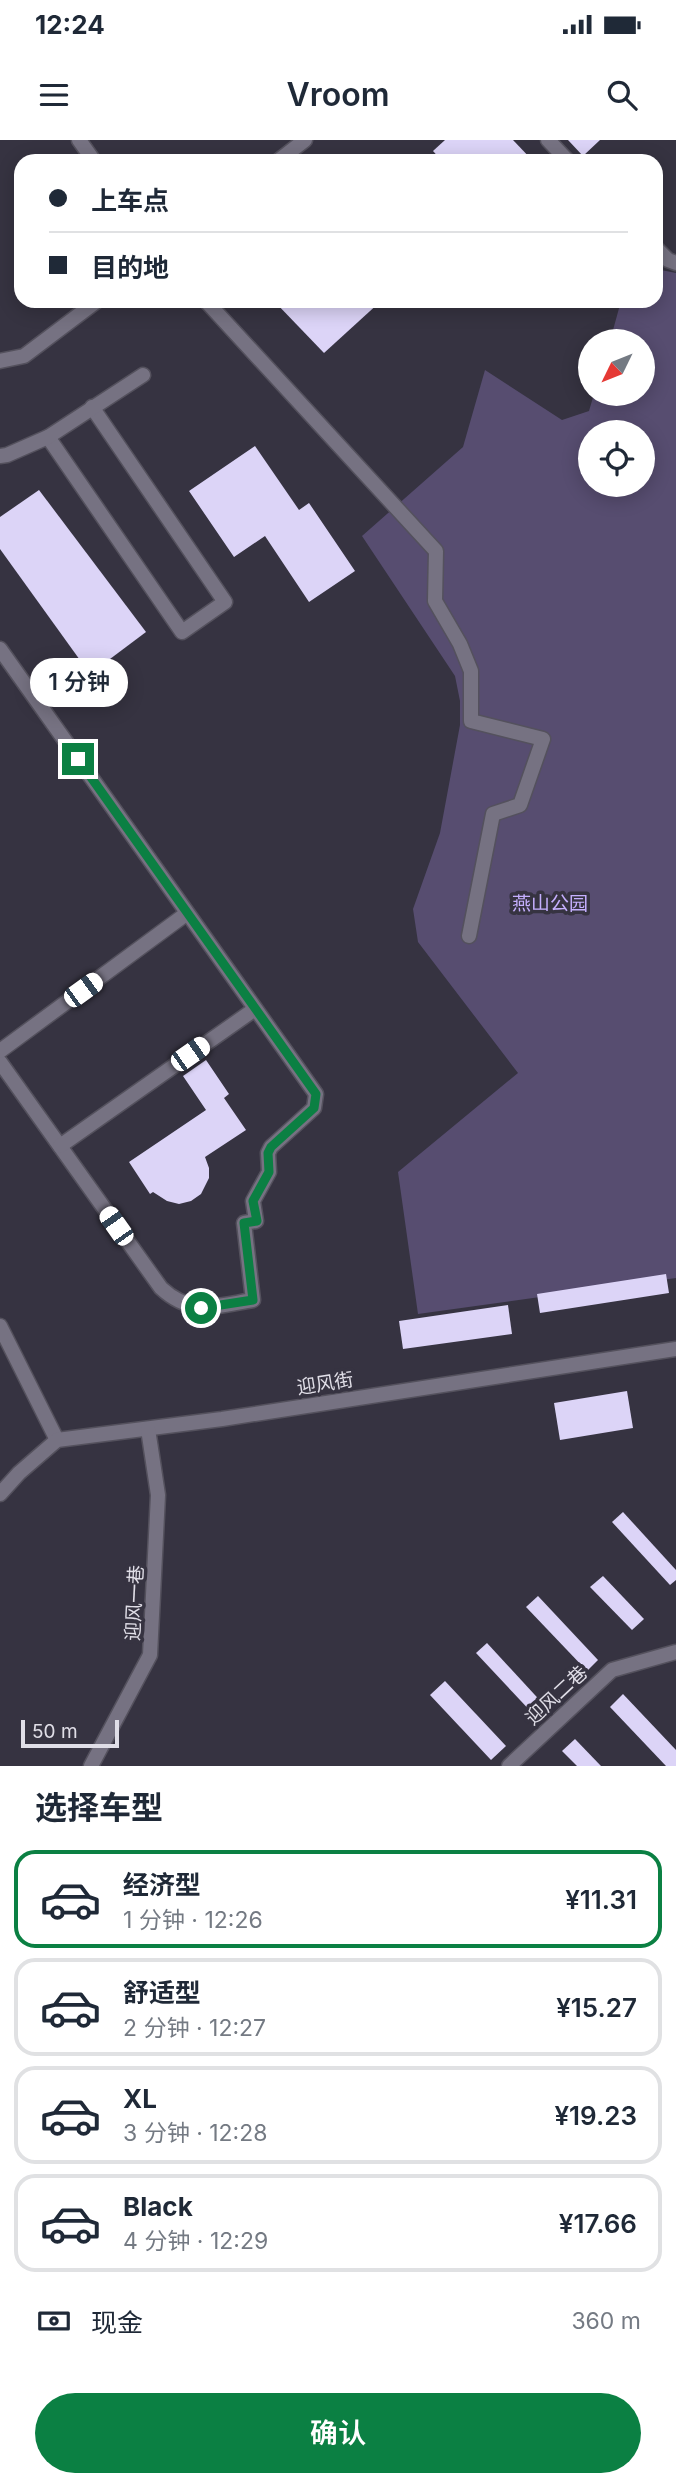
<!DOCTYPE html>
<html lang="zh">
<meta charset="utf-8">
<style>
:root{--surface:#fff;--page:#f2f2f3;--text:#1f2937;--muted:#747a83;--line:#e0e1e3;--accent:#0b8043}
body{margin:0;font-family:Inter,"Noto Sans SC",sans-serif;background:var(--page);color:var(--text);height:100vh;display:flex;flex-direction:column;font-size:26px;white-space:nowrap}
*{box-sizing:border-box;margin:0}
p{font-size:23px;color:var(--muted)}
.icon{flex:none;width:38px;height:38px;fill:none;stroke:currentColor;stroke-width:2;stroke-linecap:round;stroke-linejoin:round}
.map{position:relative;height:1626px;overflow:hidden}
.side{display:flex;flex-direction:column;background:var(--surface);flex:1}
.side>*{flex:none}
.banner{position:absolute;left:14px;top:14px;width:649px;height:154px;border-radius:21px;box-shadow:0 4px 18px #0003;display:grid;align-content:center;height:154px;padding:0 35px;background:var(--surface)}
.needle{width:46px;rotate:227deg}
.tools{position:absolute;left:578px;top:189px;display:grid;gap:14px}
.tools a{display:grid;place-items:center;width:77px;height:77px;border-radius:50%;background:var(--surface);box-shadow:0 4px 18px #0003;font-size:35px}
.scale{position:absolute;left:21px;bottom:18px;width:98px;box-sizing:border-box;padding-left:7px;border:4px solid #e0dee7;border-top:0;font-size:19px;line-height:24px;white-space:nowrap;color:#e0dee7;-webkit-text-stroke:5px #363341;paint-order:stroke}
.end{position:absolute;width:32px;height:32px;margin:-16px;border:9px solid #0b8043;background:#fff;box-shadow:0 0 0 4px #fff}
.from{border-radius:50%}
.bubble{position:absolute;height:49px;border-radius:24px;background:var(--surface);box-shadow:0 4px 18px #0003;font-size:23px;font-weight:600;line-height:49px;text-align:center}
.car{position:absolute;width:21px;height:42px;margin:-21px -10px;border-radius:9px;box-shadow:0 0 5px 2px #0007;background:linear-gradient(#fff 24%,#345 0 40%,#fff 0 76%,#345 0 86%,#fff 0)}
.banner b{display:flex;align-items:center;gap:24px;height:66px;font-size:26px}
.banner b+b{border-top:2px solid var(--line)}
.banner i{width:18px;height:18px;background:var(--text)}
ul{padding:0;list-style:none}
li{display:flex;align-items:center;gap:21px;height:98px;margin:0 14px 10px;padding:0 21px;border:4px solid var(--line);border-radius:21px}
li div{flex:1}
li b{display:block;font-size:26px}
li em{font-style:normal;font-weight:600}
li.active{border-color:var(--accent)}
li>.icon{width:63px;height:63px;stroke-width:1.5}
h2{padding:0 35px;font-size:32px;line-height:84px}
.pay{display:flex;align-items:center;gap:18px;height:77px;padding:0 35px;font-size:26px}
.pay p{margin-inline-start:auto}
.action{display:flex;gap:14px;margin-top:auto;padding:14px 35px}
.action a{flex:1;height:80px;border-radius:42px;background:var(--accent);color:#fff;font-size:28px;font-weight:600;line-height:80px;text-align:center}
.status{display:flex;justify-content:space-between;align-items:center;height:49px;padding:0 35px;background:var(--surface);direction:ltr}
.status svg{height:19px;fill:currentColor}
header{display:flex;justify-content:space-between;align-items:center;height:91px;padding:0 35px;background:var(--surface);font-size:32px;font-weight:600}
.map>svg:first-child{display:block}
.green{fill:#574d70;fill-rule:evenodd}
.building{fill:#dcd4f7}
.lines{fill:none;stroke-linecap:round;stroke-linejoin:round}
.minor-casing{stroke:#54515d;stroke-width:17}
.minor{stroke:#767282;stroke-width:14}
.route{stroke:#0b8043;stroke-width:9}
.labels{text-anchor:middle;stroke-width:7;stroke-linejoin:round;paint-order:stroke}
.park-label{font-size:19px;fill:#c5affe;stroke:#363341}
.street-label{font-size:19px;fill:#e0dee7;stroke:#363341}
</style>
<div class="status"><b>12:24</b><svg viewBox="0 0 49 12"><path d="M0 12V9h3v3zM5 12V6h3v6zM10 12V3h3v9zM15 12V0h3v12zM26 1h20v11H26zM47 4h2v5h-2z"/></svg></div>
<header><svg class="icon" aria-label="menu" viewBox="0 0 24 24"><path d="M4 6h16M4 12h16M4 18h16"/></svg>Vroom<svg class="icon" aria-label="search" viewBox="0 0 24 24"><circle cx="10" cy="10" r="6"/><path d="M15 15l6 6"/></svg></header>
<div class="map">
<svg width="676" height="1626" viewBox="0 0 676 1626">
<rect width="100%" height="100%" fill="#363341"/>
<path class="green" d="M 656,129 L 676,133 L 676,1138 L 418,1174 L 398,1032 L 518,933 L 418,802 L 413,769 L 440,693 L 460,585 L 460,561 L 455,536 L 362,396 L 463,307 L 485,230 L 562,280 L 589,271 L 594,254 L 642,254 L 642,201 L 610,201 L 621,161 L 656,161 ZM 590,292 L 642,292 L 642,345 L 590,345 Z"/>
<g class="building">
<path d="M 445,0 L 513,0 L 533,21 L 442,21 L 433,11 Z"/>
<path d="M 568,0 L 600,0 L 583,16 Z"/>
<path d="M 274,161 L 381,161 L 324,213 Z"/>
<path d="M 255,306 L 299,370 L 309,363 L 355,431 L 309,462 L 265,396 L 234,417 L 189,351 Z"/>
<path d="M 39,350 L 146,492 L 90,534 L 0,409 L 0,377 Z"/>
<path d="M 206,920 L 229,954 L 224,958 L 246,990 L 205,1017 L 209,1028 L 209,1038 L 201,1054 L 191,1061 L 179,1064 L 167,1061 L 153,1052 L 150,1054 L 129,1022 L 206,970 L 183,936 Z"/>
<path d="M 666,1134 L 669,1153 L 540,1173 L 537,1154 Z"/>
<path d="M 508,1165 L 512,1194 L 403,1209 L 399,1181 Z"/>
<path d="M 627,1251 L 633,1288 L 560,1300 L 554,1263 Z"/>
<path d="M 623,1372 L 676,1430 L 676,1440 L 670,1445 L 612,1382 Z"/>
<path d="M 603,1436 L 644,1479 L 632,1490 L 590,1447 Z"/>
<path d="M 538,1456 L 598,1520 L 587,1531 L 526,1467 Z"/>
<path d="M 487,1503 L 546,1567 L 536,1577 L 476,1513 Z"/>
<path d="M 445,1541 L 506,1606 L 491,1620 L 430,1555 Z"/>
<path d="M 623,1554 L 676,1610 L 676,1626 L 666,1626 L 610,1567 Z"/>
<path d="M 575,1599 L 601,1626 L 577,1626 L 562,1611 Z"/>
</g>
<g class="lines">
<defs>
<g id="minor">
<path d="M 79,0 L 94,21"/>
<path d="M 548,0 L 568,21"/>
<path d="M 278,21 L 305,0"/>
<path d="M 656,108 L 668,120 L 676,123"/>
<path d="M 206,161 L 436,411 L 435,461 L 460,504 L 471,531 L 471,581 L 543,599 L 520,665 L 493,674 L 469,796"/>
<path d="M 0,221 L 24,216 L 97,161"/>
<path d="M 48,297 L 182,492 L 225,462 L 92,267"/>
<path d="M 0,316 L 7,315 L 48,297 L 143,235"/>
<path d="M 0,509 L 316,954 L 314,968 L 271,1007 L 268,1013 L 269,1032 L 253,1061 L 256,1081 L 244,1083 L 253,1160 C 216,1166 191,1176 161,1148 L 0,922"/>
<path d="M 0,911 L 186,774"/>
<path d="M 60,1006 L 255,869"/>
<path d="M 0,1186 L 57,1300"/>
<path d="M 0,1354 L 19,1333 L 57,1300 L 222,1279 L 676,1209"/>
<path d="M 91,1626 L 150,1515 L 158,1355 L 148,1289"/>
<path d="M 509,1626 L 612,1530 L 676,1512"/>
</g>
</defs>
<use href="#minor" class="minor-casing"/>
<use href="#minor" class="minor"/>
</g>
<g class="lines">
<path class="route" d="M 78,619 L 316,954 L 314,968 L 271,1007 L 268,1013 L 269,1032 L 253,1061 L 257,1081 L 244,1083 L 253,1160 L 201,1168"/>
</g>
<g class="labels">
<g class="park-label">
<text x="550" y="770">燕山公园</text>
</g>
<g class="street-label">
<text transform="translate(325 1243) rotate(-9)" y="7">迎风街</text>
<text transform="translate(134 1463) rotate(-87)" y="7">迎风一巷</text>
<text transform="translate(556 1555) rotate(-43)" y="7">迎风二巷</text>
</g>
</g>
</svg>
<div class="tools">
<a><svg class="needle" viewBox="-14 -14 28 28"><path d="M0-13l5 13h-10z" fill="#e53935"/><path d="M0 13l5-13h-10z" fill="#747a83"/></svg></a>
<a><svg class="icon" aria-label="locate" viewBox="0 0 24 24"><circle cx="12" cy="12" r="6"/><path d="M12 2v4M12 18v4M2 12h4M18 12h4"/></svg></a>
</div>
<div class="scale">50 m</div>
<i class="end from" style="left:201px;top:1168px"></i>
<i class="end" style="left:78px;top:619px"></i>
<div class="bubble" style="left:30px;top:518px;width:98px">1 分钟</div>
<i class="car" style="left:83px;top:850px;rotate:54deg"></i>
<i class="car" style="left:190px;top:914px;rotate:55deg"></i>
<i class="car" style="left:116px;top:1086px;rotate:325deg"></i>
<div class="banner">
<b><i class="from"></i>上车点</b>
<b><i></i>目的地</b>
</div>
</div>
<section class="side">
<h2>选择车型</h2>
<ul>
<li class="active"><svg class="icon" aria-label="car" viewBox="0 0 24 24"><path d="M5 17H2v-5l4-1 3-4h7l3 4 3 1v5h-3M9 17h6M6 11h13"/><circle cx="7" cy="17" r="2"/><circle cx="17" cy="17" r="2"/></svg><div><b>经济型</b><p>1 分钟 · 12:26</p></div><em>¥11.31</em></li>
<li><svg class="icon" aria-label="car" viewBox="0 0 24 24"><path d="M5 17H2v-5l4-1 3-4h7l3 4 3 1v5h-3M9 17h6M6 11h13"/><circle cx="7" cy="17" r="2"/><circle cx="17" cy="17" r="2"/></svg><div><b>舒适型</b><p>2 分钟 · 12:27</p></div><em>¥15.27</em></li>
<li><svg class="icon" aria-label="car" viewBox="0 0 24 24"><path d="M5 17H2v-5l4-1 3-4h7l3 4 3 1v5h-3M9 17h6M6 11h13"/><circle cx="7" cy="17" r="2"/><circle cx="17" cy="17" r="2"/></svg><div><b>XL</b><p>3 分钟 · 12:28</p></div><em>¥19.23</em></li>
<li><svg class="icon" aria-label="car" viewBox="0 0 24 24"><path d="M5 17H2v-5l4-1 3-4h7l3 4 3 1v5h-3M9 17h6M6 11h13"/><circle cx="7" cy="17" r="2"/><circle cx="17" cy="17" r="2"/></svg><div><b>Black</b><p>4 分钟 · 12:29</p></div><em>¥17.66</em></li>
</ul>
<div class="pay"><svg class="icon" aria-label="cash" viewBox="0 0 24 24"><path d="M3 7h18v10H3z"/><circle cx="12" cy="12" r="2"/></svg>现金<p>360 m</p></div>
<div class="action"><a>确认</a></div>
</section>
